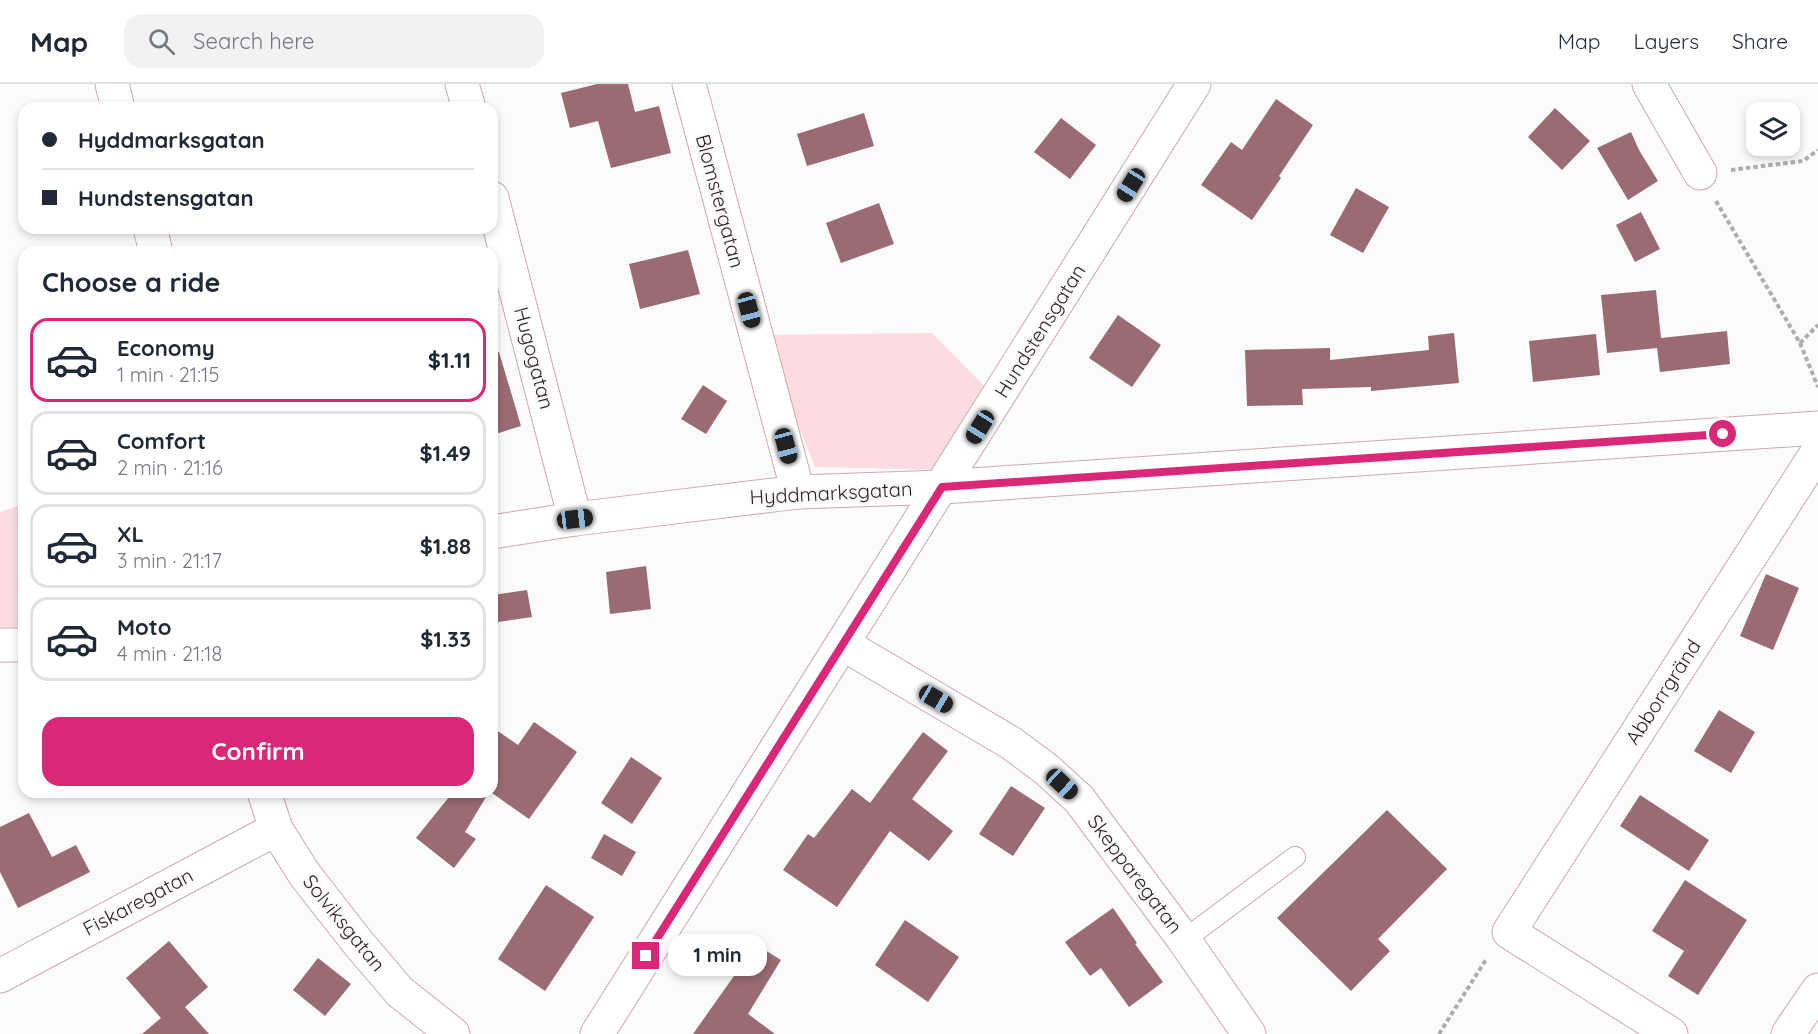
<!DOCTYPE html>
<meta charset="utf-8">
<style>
:root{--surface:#fff;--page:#f2f2f3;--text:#1f2937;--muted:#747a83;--line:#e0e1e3;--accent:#db2777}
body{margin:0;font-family:Quicksand,sans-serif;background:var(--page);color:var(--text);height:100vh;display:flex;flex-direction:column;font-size:22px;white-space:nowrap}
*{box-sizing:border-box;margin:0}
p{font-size:20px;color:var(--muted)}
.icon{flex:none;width:33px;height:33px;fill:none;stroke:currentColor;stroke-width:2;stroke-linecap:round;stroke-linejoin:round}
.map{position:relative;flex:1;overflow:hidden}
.details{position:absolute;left:18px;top:162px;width:480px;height:552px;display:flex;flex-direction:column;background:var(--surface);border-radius:18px;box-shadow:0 3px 9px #0003}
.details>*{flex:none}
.top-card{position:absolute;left:18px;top:18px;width:480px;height:132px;border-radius:18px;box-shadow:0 3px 9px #0003;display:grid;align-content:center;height:132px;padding:0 24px;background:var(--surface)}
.buttons{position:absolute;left:1746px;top:18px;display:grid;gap:12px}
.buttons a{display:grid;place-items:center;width:54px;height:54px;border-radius:12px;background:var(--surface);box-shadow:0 3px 9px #0003;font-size:30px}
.end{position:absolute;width:27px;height:27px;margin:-14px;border:8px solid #db2777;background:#fff;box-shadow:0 0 0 3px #fff}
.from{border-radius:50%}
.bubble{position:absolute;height:42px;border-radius:18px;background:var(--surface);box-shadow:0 3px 9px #0003;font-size:20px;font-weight:700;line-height:42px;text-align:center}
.car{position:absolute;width:18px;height:36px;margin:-18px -9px;border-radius:8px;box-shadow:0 0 4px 2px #0007;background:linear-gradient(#222 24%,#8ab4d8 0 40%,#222 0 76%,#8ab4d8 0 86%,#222 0)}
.top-card b{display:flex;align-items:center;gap:21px;height:57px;font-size:22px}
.top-card b+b{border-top:2px solid var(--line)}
.top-card i{width:15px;height:15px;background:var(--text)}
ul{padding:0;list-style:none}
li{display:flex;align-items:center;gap:18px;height:84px;margin:0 12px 9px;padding:0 12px;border:3px solid var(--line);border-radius:18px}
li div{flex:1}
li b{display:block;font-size:22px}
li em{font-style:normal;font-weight:700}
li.selected{border-color:var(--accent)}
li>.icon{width:54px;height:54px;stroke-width:1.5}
h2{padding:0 24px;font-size:27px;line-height:72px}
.action{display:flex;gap:12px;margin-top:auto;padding:12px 24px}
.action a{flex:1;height:69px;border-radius:18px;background:var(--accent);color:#fff;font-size:24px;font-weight:700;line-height:69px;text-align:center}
header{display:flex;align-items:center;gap:36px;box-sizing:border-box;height:84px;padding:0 30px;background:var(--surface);border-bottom:2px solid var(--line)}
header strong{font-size:28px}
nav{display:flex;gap:33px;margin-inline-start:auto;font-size:21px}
.search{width:420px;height:54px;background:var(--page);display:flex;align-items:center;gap:15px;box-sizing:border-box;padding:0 21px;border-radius:18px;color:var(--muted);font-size:22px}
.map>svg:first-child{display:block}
.green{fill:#fcdce0}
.building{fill:#9a6b72}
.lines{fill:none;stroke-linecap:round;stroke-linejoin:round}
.service-casing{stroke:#cca9ad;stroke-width:22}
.minor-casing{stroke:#cca9ad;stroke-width:35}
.path{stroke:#b0abac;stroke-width:4;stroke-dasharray:4.5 3;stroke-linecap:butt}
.service{stroke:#fff;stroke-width:20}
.minor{stroke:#fff;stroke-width:33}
.route{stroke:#db2777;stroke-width:8}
.labels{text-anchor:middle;stroke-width:6;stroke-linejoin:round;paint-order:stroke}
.street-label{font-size:20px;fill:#2c1f21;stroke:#fbfbfb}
</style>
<header>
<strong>Map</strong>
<div class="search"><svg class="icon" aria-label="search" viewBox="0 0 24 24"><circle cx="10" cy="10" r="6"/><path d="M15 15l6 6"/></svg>Search here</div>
<nav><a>Map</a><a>Layers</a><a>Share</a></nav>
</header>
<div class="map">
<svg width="1818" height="950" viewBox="0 0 1818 950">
<rect width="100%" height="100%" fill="#fbfbfb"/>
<g class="green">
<path d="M 932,249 L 995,313 L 947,386 L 815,383 L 762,251 Z"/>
<path d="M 24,420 L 24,544 L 0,543 L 0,428 Z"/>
</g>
<g class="building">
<path d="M 597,0 L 628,0 L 635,28 L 659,22 L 671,69 L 611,84 L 598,37 L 570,44 L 561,9 Z"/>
<path d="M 1276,15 L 1313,41 L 1279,92 L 1281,94 L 1252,136 L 1201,101 L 1231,58 L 1242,66 Z"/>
<path d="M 1555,24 L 1590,57 L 1562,86 L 1528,53 Z"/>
<path d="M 864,29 L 874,62 L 807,82 L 797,50 Z"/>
<path d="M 1061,34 L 1096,61 L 1070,95 L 1034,68 Z"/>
<path d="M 1631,48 L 1639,66 L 1658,97 L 1628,116 L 1597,64 Z"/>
<path d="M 1356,104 L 1389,123 L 1363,169 L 1330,151 Z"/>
<path d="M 879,119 L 894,160 L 841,179 L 826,139 Z"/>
<path d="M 1641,128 L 1660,165 L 1635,178 L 1616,141 Z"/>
<path d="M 688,166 L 700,210 L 640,225 L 629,180 Z"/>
<path d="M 1656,206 L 1661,254 L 1727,247 L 1730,280 L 1660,288 L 1657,264 L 1607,269 L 1601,211 Z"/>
<path d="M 1118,231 L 1161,261 L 1132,303 L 1089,274 Z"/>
<path d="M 1454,249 L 1459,299 L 1371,307 L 1371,303 L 1302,305 L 1303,321 L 1247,322 L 1245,266 L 1330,264 L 1330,276 L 1429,266 L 1428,252 Z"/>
<path d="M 1596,250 L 1600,291 L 1533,298 L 1529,257 Z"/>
<path d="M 499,268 L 521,342 L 492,351 L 492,269 Z"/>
<path d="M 703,301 L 727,317 L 706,350 L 681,335 Z"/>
<path d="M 646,482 L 651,525 L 610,530 L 606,488 Z"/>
<path d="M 1766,490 L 1799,504 L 1773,566 L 1740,552 Z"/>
<path d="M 527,506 L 532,533 L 492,539 L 492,511 Z"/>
<path d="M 1719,626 L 1755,648 L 1731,689 L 1694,667 Z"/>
<path d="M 534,638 L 577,668 L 529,735 L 492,709 L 492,643 L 518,661 Z"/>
<path d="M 923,648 L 948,667 L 912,715 L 953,747 L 929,777 L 890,747 L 837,823 L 783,786 L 808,750 L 814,754 L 852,705 L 870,719 Z"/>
<path d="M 631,673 L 662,694 L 632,740 L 601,719 Z"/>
<path d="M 1011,702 L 1045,724 L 1013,772 L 979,750 Z"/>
<path d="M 453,708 L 489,708 L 465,748 L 476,755 L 454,784 L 416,754 Z"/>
<path d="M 1640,711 L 1709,756 L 1689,787 L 1620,742 Z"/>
<path d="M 1387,726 L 1447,785 L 1378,855 L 1390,867 L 1351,907 L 1277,834 Z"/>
<path d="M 29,729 L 52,773 L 76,761 L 90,788 L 18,824 L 0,788 L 0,743 Z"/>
<path d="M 604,750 L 636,768 L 622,792 L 591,774 Z"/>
<path d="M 1685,796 L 1747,836 L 1698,911 L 1668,892 L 1684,867 L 1652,847 Z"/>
<path d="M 546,801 L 594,833 L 545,907 L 498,875 Z"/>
<path d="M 1113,824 L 1137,859 L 1135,860 L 1163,898 L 1129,923 L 1101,884 L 1090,892 L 1065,858 Z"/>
<path d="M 905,836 L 959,873 L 928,918 L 875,881 Z"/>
<path d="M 749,856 L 781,876 L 748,930 L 775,950 L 693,950 L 741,882 L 735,878 Z"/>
<path d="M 169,857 L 208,903 L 185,923 L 209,950 L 142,950 L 161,934 L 126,894 Z"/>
<path d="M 318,874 L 351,900 L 325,932 L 293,906 Z"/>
</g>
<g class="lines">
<defs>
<path id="service" d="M 1184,856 L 1295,773"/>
<g id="minor">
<path d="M 112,0 L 118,24"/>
<path d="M 462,0 L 469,24"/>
<path d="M 689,0 L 798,408"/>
<path d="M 1649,0 L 1700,89"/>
<path d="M 492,114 L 575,435"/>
<path d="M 150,144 L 156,168"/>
<path d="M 492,448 L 575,435 L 798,408 L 942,403 L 1818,344"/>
<path d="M 843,560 L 1011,659 L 1046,685 L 1079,715 L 1184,856 L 1249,950"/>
<path d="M 0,561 L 24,561"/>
<path d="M 264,708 L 276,745 L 305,791 L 359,860 L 400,908 L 453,950"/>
<path d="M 0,892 L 276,745"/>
<path d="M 597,950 L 1194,0"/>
<path d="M 1671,950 L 1509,848 L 1818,367"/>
<path d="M 1788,950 L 1818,906"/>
</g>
</defs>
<use href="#service" class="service-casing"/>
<use href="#minor" class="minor-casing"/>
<g class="path">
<path d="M 1731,86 L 1803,77 L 1818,66"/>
<path d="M 1716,117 L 1800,259 L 1818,303"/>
<path d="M 1800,259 L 1818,241"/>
<path d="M 1439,950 L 1487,874"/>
</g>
<use href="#service" class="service"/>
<use href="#minor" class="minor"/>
</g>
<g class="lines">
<path class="route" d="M 646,872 L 942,403 L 1723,350"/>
</g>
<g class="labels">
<g class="street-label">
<text transform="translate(720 117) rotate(75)" y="7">Blomstergatan</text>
<text transform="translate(1040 247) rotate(-58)" y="7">Hundstensgatan</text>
<text transform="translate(534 274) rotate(75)" y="7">Hugogatan</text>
<text transform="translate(831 409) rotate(-3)" y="7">Hyddmarksgatan</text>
<text transform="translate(1663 608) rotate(-57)" y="7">Abborrgränd</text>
<text transform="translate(1135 790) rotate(53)" y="7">Skepparegatan</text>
<text transform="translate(138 818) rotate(-28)" y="7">Fiskaregatan</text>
<text transform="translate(344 839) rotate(51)" y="7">Solviksgatan</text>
</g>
</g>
</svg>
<div class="buttons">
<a><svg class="icon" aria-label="layers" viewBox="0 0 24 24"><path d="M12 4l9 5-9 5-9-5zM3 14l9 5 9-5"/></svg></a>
</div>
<i class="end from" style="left:1723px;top:350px"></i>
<i class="end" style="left:646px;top:872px"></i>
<div class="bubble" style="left:668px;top:850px;width:99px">1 min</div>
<i class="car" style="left:1131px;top:101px;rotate:212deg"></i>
<i class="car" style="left:749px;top:226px;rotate:165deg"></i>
<i class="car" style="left:980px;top:343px;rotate:212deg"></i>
<i class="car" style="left:786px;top:362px;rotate:165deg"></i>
<i class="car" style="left:575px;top:435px;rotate:83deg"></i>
<i class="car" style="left:936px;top:615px;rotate:120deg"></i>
<i class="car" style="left:1062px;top:700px;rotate:133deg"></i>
<div class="top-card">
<b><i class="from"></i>Hyddmarksgatan</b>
<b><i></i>Hundstensgatan</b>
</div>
<section class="details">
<h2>Choose a ride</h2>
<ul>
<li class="selected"><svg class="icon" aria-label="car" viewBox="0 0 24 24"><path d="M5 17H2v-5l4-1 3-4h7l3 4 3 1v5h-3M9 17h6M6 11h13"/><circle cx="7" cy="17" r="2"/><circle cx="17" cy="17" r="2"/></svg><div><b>Economy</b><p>1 min · 21:15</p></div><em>$1.11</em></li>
<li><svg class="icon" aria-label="car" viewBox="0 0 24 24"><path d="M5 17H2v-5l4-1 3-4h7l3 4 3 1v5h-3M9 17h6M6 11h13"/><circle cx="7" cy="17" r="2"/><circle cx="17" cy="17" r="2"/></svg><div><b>Comfort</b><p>2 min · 21:16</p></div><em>$1.49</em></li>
<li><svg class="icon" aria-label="car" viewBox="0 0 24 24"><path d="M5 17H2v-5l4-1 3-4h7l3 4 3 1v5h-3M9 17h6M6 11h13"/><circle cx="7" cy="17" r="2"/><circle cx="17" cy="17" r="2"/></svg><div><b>XL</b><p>3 min · 21:17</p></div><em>$1.88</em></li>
<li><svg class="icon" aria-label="car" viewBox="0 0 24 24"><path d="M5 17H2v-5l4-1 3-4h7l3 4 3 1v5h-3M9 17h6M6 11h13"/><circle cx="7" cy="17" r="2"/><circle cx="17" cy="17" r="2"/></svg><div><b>Moto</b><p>4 min · 21:18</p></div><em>$1.33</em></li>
</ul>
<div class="action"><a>Confirm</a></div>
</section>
</div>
